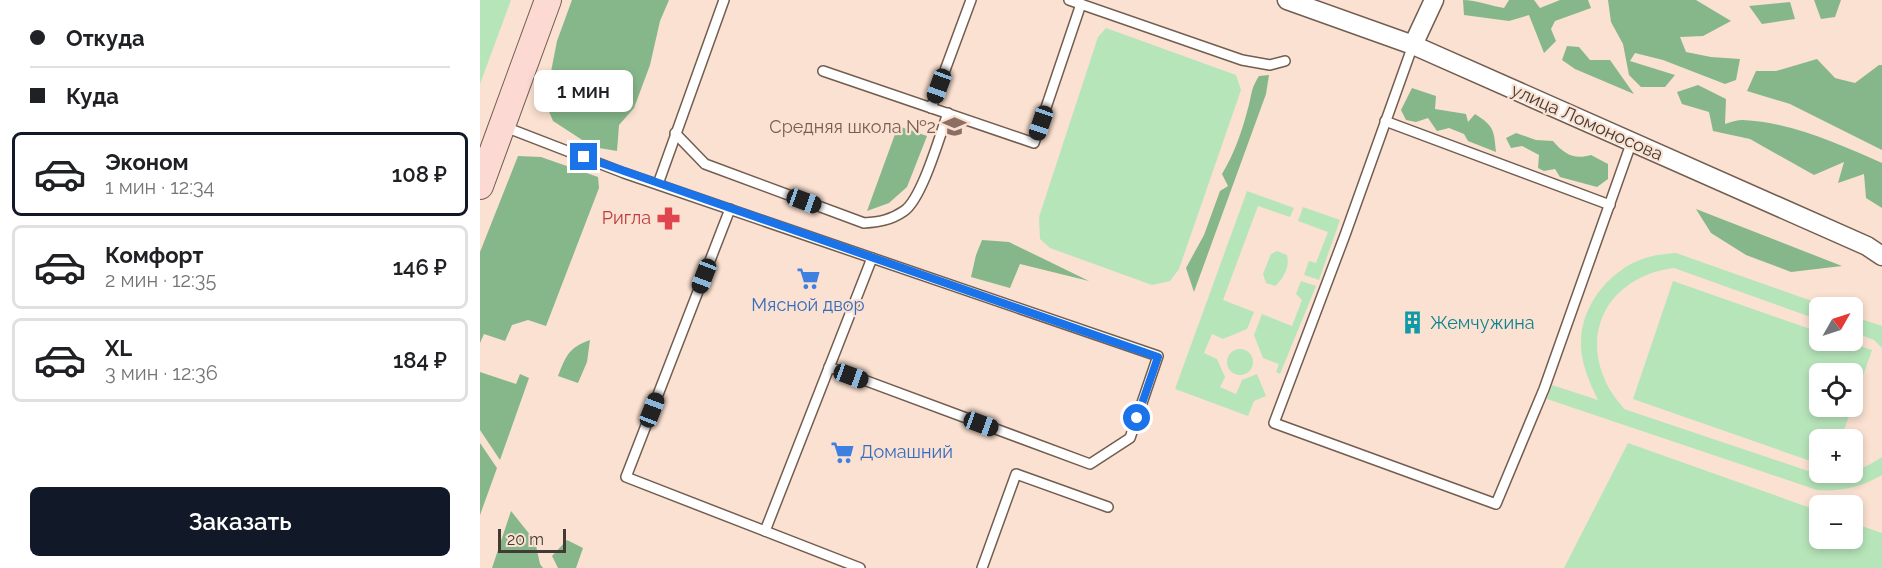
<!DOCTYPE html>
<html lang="ru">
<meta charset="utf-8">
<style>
:root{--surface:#fff;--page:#f6f6f6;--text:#202124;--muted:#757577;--line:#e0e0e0;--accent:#111827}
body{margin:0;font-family:Raleway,sans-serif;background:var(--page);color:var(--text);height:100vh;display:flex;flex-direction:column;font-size:22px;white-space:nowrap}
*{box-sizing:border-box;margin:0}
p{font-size:20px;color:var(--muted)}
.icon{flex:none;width:33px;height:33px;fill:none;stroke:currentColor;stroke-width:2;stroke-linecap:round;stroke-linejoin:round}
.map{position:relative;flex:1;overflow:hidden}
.sheet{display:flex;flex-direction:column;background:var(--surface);width:480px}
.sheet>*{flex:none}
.guide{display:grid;align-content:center;height:132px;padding:0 30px;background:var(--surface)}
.needle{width:39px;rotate:51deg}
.tools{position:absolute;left:1329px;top:297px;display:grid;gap:12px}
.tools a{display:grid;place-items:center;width:54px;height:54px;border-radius:9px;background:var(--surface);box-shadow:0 3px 9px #0003;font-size:30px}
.scale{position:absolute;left:18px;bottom:15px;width:68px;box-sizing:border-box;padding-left:6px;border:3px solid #433a33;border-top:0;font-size:16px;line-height:21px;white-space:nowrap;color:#433a33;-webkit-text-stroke:4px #fae1d1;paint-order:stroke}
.end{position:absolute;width:27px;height:27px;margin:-14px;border:8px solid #1a73e8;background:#fff;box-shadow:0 0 0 3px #fff}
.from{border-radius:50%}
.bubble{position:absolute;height:42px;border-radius:9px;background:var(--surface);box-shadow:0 3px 9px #0003;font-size:20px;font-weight:600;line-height:42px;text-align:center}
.car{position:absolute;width:18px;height:36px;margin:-18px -9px;border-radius:8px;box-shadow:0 0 4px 2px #0007;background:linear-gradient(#222 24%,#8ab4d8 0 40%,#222 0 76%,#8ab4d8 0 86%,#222 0)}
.guide b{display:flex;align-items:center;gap:21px;height:57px;font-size:22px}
.guide b+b{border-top:2px solid var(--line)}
.guide i{width:15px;height:15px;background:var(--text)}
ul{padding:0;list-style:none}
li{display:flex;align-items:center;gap:18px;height:84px;margin:0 12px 9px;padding:0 18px;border:3px solid var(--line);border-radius:9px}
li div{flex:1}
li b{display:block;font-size:22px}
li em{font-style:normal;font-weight:600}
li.active{border-color:var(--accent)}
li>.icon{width:54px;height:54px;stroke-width:1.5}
.primary-button{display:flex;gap:12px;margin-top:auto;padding:12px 30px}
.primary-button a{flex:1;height:69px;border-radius:9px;background:var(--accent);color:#fff;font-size:24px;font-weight:600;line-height:69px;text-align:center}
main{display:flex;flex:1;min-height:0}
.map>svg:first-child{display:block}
.green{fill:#b7e5ba}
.forest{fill:#86b78a}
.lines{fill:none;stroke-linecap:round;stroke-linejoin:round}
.lane-casing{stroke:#725d4f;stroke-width:12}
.street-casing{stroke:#725d4f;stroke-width:21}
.secondary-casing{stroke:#725d4f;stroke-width:28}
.lane{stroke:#fff;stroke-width:9}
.street{stroke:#fff;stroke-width:18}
.secondary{stroke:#fcd9d3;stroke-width:26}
.route{stroke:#1a73e8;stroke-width:8}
.labels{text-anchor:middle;stroke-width:4.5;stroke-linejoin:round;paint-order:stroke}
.street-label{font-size:18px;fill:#433a33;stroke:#fae1d1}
.education-label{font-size:18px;fill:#785e54;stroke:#fae1d1;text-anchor:end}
.health-label{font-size:18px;fill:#be3a42;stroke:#fae1d1;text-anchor:end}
.shop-label{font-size:18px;fill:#366cbe;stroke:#fae1d1}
.culture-label{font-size:18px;fill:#0d838f;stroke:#fae1d1;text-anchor:start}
</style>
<main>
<section class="sheet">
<div class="guide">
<b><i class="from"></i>Откуда</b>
<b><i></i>Куда</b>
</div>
<ul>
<li class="active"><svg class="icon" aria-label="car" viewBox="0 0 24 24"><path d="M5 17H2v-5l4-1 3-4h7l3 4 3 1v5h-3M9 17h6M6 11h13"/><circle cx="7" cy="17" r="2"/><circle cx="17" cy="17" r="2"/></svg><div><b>Эконом</b><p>1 мин · 12:34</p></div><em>108 ₽</em></li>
<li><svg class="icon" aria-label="car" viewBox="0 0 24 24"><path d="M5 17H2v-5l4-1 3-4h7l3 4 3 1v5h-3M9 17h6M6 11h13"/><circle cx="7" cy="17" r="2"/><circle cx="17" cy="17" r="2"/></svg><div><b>Комфорт</b><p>2 мин · 12:35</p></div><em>146 ₽</em></li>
<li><svg class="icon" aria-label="car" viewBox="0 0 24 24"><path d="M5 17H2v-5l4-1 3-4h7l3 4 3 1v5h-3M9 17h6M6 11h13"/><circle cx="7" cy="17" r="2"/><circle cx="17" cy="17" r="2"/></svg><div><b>XL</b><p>3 мин · 12:36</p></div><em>184 ₽</em></li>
</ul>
<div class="primary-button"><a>Заказать</a></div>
</section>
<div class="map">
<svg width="1402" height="568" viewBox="0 0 1402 568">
<rect width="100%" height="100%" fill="#fae1d1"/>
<g class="green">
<path d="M 0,0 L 31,0 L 0,84 Z"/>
<path d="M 626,28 L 756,75 L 761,90 L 699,269 L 690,281 L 672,285 L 570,248 L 560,239 L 559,217 L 618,37 Z"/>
<path d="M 767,191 L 814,208 L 810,217 L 778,206 L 743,300 L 774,312 L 767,329 L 743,339 L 732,334 L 724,353 L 737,359 L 745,377 L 740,387 L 756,394 L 762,380 L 777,374 L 786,396 L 774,401 L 768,416 L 695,389 Z"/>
<path d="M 823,207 L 860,220 L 839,280 L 824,275 L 829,261 L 836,263 L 848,232 L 818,221 Z"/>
<path d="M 797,251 L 807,255 C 810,266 804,278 795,286 L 786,283 L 783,274 L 791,254 Z"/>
<path d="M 1196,253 L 1349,307 L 1340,308 L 1339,320 L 1194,268 C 1130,276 1097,332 1130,390 C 1134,397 1140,403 1144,409 L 1340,475 C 1363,477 1383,470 1402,457 L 1402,475 C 1382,487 1360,492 1337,490 L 1067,399 L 1072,385 L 1118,400 C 1110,384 1100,361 1101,342 C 1101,303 1134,264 1173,256 C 1180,254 1188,254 1196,253 Z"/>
<path d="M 821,281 L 836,286 L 800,374 L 796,372 L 799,364 L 783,358 L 774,335 L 782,314 L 812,326 L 822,300 L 816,294 Z"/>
<path d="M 1193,281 L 1339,332 L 1340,340 L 1365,341 L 1392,350 L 1373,405 L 1372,374 L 1340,374 L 1340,406 L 1372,407 L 1361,439 L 1340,440 L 1339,464 L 1153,399 Z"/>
<path d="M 1372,316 L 1402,326 L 1402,348 L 1394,340 L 1373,332 Z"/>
<circle cx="760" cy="362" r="13"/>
<path d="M 1148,443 L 1339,511 L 1340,538 L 1372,538 L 1373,523 L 1402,533 L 1402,568 L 1084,568 Z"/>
</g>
<g class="forest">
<path d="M 92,0 L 189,0 L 180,21 L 170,65 L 154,108 L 139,125 L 137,151 L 113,147 L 73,121 L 65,102 L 77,41 Z"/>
<path d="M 983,0 C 996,0 1011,6 1024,8 L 1029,0 L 1054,0 L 1060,8 L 1080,0 L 1108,0 L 1111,8 L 1075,21 L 1071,29 L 1076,41 L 1064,53 L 1049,15 L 1029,21 L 984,15 Z"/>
<path d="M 1128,0 L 1216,0 L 1251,21 L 1223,36 L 1200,37 L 1206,52 L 1231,57 L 1260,59 L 1256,80 L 1245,84 L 1183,60 L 1155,53 L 1150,61 L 1195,75 L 1185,87 L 1161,87 L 1149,75 L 1143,44 L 1131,22 Z"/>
<path d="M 1334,0 L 1361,0 L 1355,17 L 1341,19 Z"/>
<path d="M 1310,2 L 1315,19 L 1282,24 L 1269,6 Z"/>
<path d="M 1087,46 L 1099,47 L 1110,60 L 1130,60 L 1154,94 L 1095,69 L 1082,60 Z"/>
<path d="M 1337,59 L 1355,78 L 1375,83 L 1399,65 L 1402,65 L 1402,150 L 1310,104 L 1267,91 L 1276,71 L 1296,71 Z"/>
<path d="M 789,75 L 786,94 L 714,292 L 706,268 L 724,235 L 740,191 L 748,186 L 742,174 C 754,154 761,134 767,112 C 772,96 770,90 779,76 Z"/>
<path d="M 1218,85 L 1246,99 L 1245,124 C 1251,122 1257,120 1263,120 C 1311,122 1359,144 1402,163 L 1402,208 L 1386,198 L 1384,174 L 1358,183 L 1364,162 L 1334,175 L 1270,139 L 1233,131 L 1229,112 L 1202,104 L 1197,92 Z"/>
<path d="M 932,88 L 956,96 L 955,109 L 986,114 L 988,122 L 995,114 C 1014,126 1014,130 1016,152 L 988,141 L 984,134 L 969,128 L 957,131 L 948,118 L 936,122 L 926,120 L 921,110 Z"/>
<path d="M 418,126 L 447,136 L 427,187 L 409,203 L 387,211 Z"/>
<path d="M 1036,133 L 1056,140 L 1073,141 C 1084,154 1094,160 1111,155 L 1128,164 L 1128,179 L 1117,187 L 1080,177 L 1075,169 L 1064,171 L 1058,168 L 1059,155 L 1042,146 L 1031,148 L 1026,138 Z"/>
<path d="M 38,156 L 61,157 L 118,177 L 119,188 L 66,326 L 48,320 L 32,325 L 25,341 L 4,334 L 0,343 L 0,252 Z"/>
<path d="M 1216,209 L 1362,266 L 1311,272 L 1266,255 L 1231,233 Z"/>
<path d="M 502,240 L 529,242 L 609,281 L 540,264 L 530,288 L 491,277 L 496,255 Z"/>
<path d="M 110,340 L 107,362 L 98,383 L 78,376 C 86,356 88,348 110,340 Z"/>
<path d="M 0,372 L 36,384 L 40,374 L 49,378 L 20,460 L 0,430 Z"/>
<path d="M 0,443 L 17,468 L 0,515 Z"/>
<path d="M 31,511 L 55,541 L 60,564 L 63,568 L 12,568 Z"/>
<path d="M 87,540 L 103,548 L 96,568 L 78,568 L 72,556 Z"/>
</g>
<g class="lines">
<defs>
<g id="lane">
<path d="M 589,0 L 762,60 L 790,65 L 805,61"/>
<path d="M 933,45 L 865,235 L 794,423 L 1016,504 L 1064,389 L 1152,141"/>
<path d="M 343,71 L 554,143 L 601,4"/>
<path d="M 451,108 L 491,0"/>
<path d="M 905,121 L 1130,205"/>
<path d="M 25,127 L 144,173 L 678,356 L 650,438 L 610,464 L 349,367"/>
<path d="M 195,133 L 225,164 L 384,223 C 399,222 411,220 424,211 C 442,199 460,135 468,113"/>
<path d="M 178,184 L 244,0"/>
<path d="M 250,209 L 146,477 L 380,568"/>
<path d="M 285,531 L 392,258"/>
<path d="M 502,568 L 536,474 L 628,507"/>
</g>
<g id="street">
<path d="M 807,0 L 933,45 L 1387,246 L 1402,256"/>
<path d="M 933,45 L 954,0"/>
</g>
<path id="secondary" d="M 0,186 L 68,0"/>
</defs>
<use href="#lane" class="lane-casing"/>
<use href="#street" class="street-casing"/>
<use href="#secondary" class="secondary-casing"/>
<use href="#lane" class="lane"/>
<use href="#street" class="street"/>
<use href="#secondary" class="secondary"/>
</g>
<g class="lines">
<path class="route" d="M 104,157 L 678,357 L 657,418"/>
</g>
<defs>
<symbol id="school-bare" viewBox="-9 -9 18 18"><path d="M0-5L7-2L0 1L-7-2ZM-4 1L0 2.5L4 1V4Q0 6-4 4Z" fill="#8d6e63" stroke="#fae1d1" stroke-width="2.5" paint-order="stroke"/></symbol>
<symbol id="pharmacy-bare" viewBox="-9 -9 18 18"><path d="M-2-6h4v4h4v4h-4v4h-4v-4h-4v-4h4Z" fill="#e0444e" stroke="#fae1d1" stroke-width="2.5" paint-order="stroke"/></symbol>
<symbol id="supermarket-bare" viewBox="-9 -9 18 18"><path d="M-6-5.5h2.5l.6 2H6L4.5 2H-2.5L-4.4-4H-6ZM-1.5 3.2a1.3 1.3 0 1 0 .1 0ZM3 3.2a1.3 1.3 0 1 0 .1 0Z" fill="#3f7fe0" stroke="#fae1d1" stroke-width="2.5" paint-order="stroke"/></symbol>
<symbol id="building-bare" viewBox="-9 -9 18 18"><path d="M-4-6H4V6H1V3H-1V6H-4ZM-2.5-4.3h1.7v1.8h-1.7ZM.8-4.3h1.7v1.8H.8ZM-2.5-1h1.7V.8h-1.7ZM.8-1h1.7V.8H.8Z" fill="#0f9aa8" stroke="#fae1d1" stroke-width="2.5" paint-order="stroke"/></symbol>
</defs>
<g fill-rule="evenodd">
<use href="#school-bare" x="458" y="110" width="33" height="33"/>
<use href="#pharmacy-bare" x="172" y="202" width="33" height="33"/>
<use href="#supermarket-bare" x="312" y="262" width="33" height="33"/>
<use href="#building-bare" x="916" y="306" width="33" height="33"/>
<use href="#supermarket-bare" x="346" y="436" width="33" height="33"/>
</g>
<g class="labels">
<g class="street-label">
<text transform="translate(1107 122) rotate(24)" y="6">улица Ломоносова</text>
</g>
<g class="education-label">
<text x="456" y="133">Средняя школа №2</text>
</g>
<g class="health-label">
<text x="171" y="224">Ригла</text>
</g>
<g class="shop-label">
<text x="328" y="311">Мясной двор</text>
<text x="380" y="458" text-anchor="start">Домашний</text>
</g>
<g class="culture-label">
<text x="950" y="329">Жемчужина</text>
</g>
</g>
</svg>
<div class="tools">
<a><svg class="needle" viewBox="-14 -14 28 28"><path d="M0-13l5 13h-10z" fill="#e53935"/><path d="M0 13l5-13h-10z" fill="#757577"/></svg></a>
<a><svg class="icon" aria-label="locate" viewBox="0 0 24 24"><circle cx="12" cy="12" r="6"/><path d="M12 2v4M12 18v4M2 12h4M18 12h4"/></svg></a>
<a>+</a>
<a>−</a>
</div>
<div class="scale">20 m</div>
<i class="end from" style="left:657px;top:418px"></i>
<i class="end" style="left:104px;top:157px"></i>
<div class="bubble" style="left:54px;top:70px;width:99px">1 мин</div>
<i class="car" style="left:459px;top:86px;rotate:200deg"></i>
<i class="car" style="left:561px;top:123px;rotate:199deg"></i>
<i class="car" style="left:324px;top:201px;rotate:110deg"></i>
<i class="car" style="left:224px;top:276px;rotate:201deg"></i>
<i class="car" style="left:371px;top:376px;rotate:110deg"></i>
<i class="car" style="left:172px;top:410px;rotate:21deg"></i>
<i class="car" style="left:501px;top:424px;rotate:110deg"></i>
</div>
</main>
